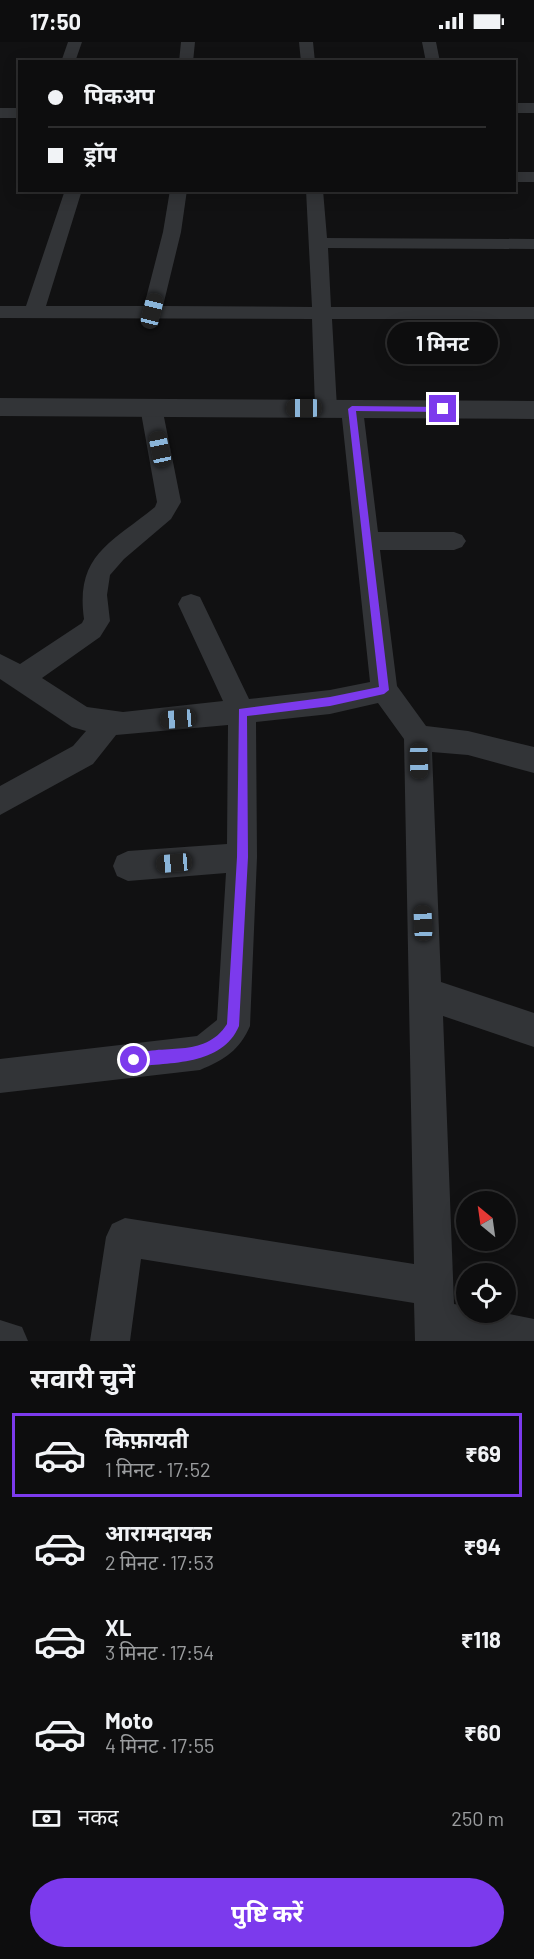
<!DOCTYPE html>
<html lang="hi">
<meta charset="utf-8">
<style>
:root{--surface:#0d0d0e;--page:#1b1b1c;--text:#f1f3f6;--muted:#9a9c9e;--line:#2d2d2e;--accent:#7c3aed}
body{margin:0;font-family:Barlow,"Noto Sans Devanagari",sans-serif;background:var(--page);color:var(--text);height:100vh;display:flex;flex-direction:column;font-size:22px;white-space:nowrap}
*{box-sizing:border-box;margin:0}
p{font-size:20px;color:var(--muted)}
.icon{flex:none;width:33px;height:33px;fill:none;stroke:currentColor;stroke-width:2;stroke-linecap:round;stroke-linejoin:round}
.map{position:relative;height:1299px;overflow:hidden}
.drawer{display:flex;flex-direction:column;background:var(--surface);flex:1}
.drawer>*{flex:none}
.hud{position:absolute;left:18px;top:18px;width:498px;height:132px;border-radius:0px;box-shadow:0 3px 15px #0003,0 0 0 2px var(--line);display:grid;align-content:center;height:132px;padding:0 30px;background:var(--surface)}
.needle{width:39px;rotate:331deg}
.tools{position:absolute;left:456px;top:1149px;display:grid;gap:12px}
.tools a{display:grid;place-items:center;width:60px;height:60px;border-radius:50%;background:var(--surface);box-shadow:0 3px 15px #0003,0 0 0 2px var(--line);font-size:30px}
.end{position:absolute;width:27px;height:27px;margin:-14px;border:8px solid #7c3aed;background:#fff;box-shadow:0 0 0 3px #fff}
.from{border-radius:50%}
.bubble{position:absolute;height:42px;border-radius:21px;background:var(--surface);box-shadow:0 3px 15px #0003,0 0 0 2px var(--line);font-size:20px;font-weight:700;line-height:42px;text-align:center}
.car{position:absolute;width:18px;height:36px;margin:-18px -9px;border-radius:8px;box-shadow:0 0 4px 2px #0007;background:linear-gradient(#222 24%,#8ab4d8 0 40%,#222 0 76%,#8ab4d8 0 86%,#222 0)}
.hud b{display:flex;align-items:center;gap:21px;height:57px;font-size:22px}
.hud b+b{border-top:2px solid var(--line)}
.hud i{width:15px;height:15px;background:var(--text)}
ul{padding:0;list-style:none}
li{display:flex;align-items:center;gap:18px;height:84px;margin:0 12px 9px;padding:0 18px;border:3px solid transparent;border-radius:0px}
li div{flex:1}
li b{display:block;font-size:22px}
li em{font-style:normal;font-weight:700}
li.current{border-color:var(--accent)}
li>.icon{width:54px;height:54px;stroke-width:1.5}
h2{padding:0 30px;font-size:27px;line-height:72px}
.pay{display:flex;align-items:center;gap:15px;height:66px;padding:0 30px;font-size:22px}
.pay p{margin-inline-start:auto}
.cta{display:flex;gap:12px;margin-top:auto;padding:12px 30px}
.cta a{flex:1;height:69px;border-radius:36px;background:var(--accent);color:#fff;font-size:24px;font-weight:700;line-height:69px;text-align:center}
.status{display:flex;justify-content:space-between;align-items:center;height:42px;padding:0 30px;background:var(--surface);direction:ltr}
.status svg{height:16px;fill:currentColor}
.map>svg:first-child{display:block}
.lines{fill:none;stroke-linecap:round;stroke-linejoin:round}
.minor{fill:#323437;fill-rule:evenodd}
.tertiary{fill:#323437;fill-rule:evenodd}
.route{fill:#7c3aed}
</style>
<div class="status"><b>17:50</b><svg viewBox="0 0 49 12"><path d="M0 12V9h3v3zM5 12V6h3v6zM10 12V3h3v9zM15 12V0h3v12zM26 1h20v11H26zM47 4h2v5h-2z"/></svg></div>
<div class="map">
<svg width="534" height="1299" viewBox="0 0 534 1299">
<rect width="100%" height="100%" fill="#111112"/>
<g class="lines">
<g class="minor">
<path d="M 68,0 L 82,0 L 75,20 L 61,20 Z"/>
<path d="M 181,0 L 195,0 L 193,20 L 179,20 Z"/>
<path d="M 299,0 L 313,0 L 315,20 L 301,20 Z"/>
<path d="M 422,0 L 436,0 L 440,20 L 426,20 Z"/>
<rect x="514" y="61" width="20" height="10"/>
<rect x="0" y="66" width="20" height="10"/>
<rect x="514" y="130" width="20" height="10"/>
<path d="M 65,148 L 82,148 L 46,264 L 144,264 L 163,190 L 170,148 L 187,148 L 181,190 L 163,264 L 312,265 L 306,148 L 323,148 L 327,196 L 534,197 L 534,207 L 328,206 L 331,265 L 534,265 L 534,277 L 332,277 L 337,366 L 334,371 L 326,373 L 318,371 L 315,366 L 312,277 L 0,276 L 0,264 L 26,264 Z"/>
<path d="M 151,358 L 159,360 L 162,365 L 181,460 L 171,477 L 124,517 L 110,533 L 107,553 L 110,579 L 100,595 L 42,636 L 87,665 L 123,670 L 223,659 L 178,562 L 182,555 L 191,552 L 200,555 L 249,657 L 330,648 L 370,640 L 341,367 L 344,362 L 352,360 L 360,362 L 363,367 L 378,490 L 454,490 L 462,493 L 466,499 L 462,505 L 454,508 L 380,508 L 397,644 L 426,684 L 468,689 L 534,705 L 534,731 L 468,713 L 432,710 L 441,940 L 534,971 L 534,1005 L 443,974 L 454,1262 L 466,1264 L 466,1270 L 499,1270 L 534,1277 L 534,1299 L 415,1299 L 414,1261 L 141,1217 L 130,1299 L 90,1299 L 106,1195 L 112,1182 L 125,1176 L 414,1222 L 404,697 L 378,661 L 330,672 L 256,680 L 257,815 L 250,984 C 240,1008 224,1018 200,1028 L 0,1051 L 0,1017 L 197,994 L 217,978 L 226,831 L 128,839 L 117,834 L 113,824 L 117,814 L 128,809 L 227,802 L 228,683 L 116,693 L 93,722 L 0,773 L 0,744 L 73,704 L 86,689 L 72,685 L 0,637 L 0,612 L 20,622 L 82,581 L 84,577 C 75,513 111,501 155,465 L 157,460 L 140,365 L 143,360 Z"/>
<path d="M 0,1278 L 22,1285 L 28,1299 L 0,1299 Z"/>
</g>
<path class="tertiary" d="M 0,356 L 534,359 L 534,377 L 0,374 Z"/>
</g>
<path class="route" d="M 352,364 L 443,365 L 447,367 L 443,370 L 356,369 L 389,648 L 384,652 L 330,664 L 247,674 L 248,815 L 239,984 C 222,1024 170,1020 134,1025 L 129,1023 L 127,1018 L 129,1014 C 163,1000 204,1018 227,982 L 237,815 L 239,667 L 330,655 L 379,645 L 348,367 Z"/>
</svg>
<div class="tools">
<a><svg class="needle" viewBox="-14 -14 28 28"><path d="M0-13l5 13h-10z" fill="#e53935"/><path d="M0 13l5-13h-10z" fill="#9a9c9e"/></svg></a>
<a><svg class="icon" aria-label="locate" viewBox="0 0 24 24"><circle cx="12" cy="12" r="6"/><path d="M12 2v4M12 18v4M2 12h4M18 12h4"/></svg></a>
</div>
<i class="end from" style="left:134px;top:1018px"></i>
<i class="end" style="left:443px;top:367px"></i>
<div class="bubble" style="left:387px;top:280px;width:111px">1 मिनट</div>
<i class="car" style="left:152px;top:269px;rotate:14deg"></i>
<i class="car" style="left:304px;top:366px;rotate:270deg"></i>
<i class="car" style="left:160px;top:407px;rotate:348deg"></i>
<i class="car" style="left:178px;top:677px;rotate:265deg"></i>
<i class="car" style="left:419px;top:719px;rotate:179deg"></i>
<i class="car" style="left:174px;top:821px;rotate:265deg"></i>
<i class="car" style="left:423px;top:881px;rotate:358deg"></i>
<div class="hud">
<b><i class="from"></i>पिकअप</b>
<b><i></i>ड्रॉप</b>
</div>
</div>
<section class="drawer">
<h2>सवारी चुनें</h2>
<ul>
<li class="current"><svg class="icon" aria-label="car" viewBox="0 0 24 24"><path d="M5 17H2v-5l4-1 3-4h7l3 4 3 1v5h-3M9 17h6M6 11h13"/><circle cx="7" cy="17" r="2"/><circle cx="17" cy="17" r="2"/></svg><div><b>किफ़ायती</b><p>1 मिनट · 17:52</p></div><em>₹69</em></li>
<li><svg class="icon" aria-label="car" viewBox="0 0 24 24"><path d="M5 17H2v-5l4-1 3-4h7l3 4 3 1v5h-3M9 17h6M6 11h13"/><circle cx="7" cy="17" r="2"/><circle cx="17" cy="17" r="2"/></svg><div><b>आरामदायक</b><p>2 मिनट · 17:53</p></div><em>₹94</em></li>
<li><svg class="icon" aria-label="car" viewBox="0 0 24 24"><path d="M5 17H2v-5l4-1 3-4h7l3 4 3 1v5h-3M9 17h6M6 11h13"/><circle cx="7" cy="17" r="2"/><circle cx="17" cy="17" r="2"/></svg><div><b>XL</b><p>3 मिनट · 17:54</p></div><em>₹118</em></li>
<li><svg class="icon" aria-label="car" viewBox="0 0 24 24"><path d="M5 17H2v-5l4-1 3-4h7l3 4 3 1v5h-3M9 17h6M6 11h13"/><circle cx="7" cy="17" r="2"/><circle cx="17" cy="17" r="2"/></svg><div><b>Moto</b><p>4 मिनट · 17:55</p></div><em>₹60</em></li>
</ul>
<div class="pay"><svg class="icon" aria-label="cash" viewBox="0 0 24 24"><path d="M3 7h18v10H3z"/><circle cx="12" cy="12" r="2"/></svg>नकद<p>250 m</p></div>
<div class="cta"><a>पुष्टि करें</a></div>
</section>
